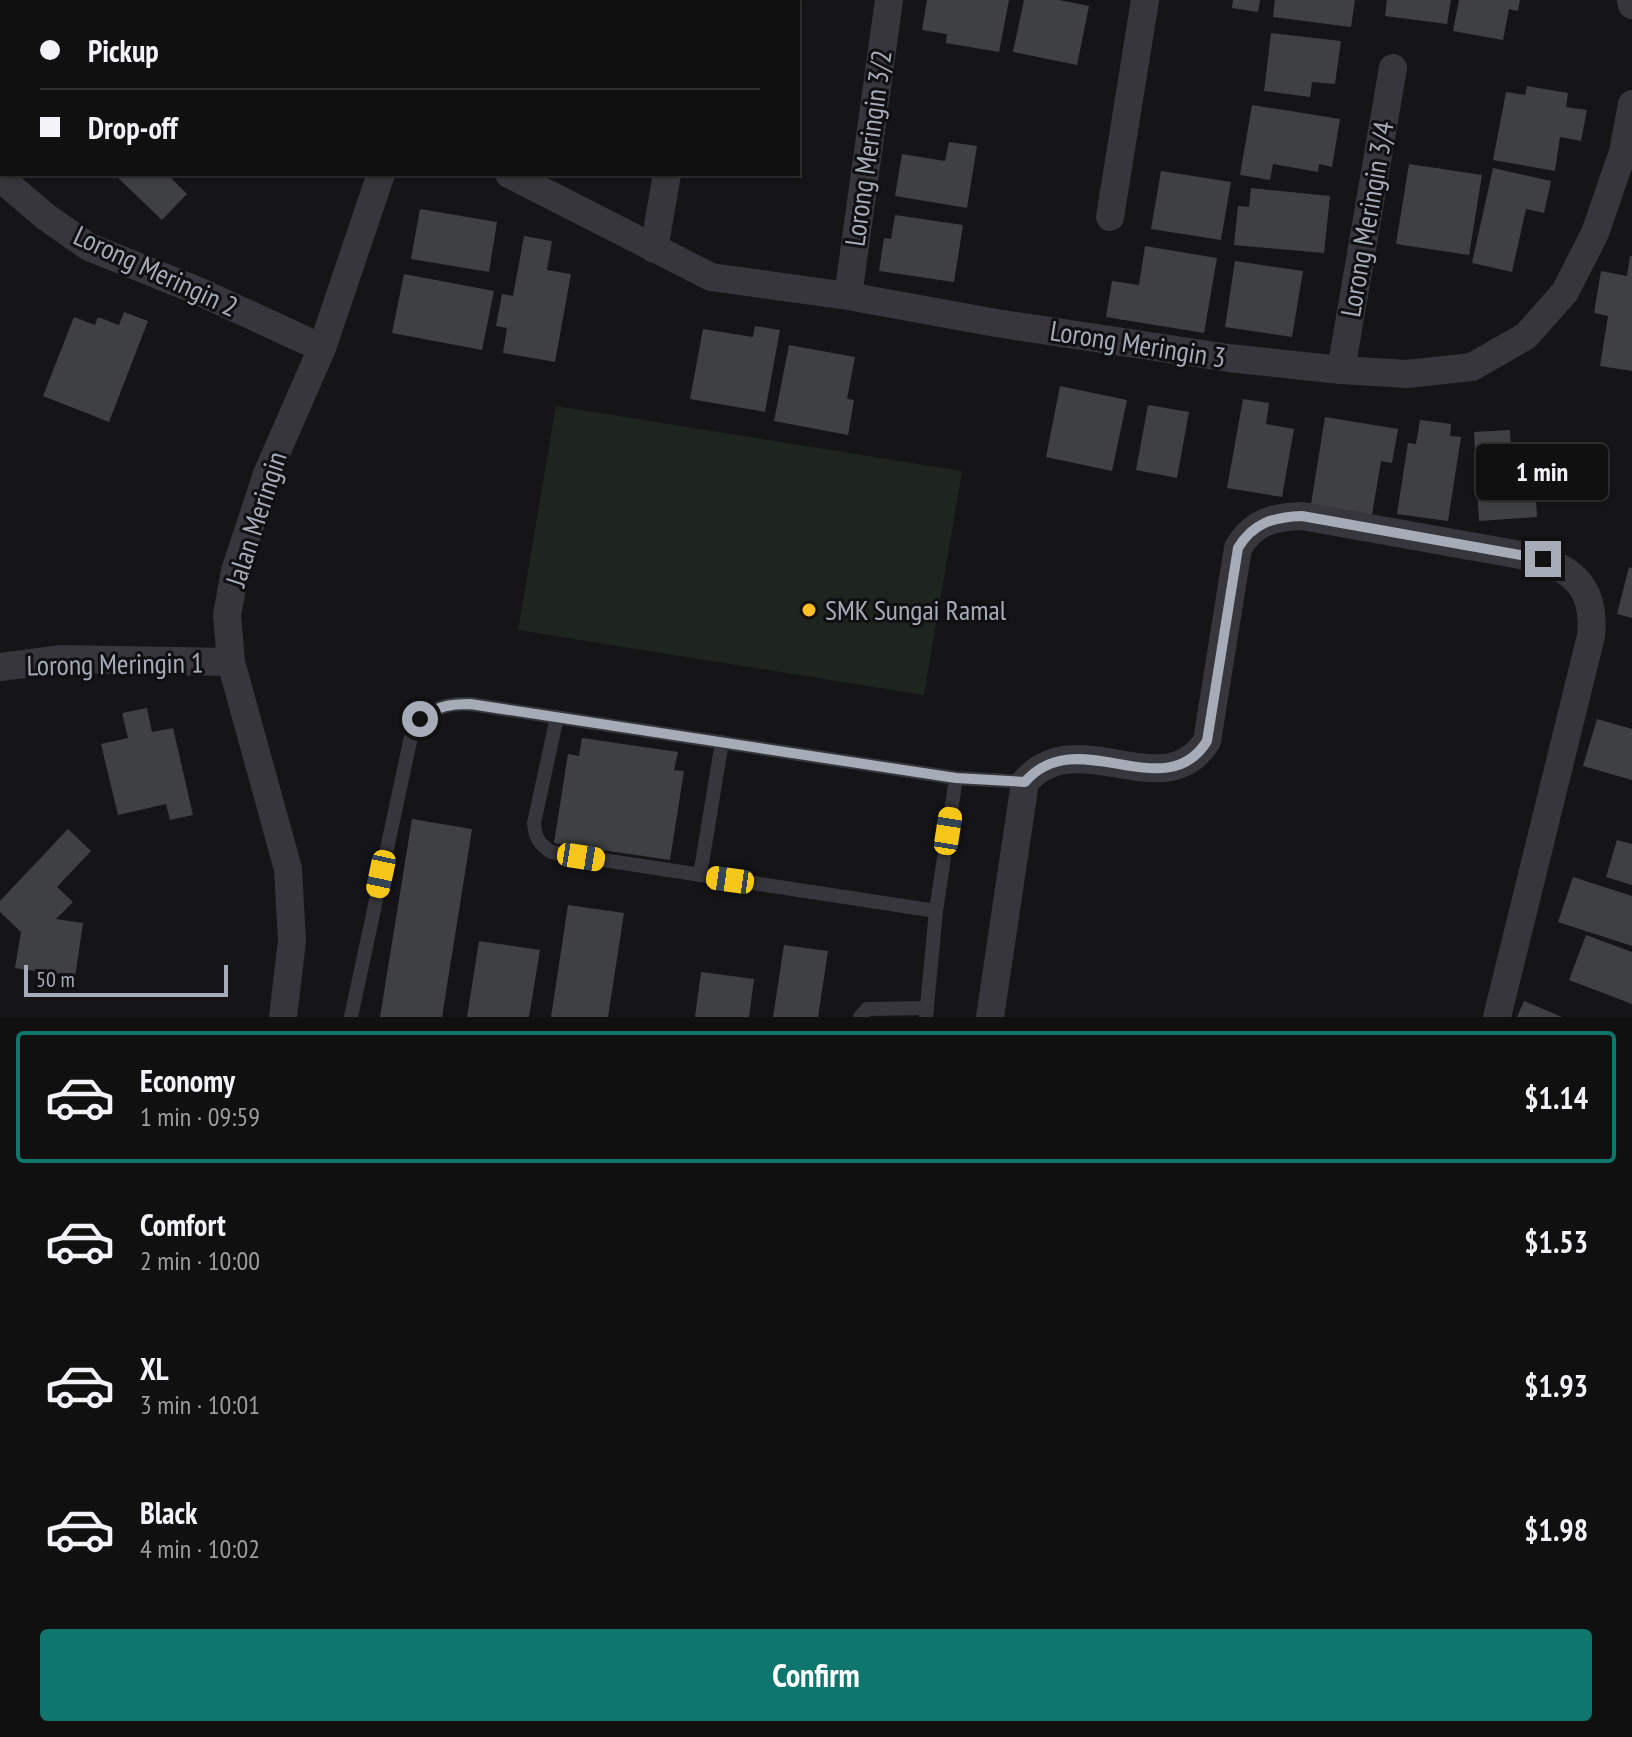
<!DOCTYPE html>
<meta charset="utf-8">
<style>
:root{--surface:#101011;--page:#19191a;--text:#f1f3f6;--muted:#9c9d9f;--line:#303031;--accent:#0f766e}
body{margin:0;font-family:"PT Sans Narrow",sans-serif;background:var(--page);color:var(--text);height:100vh;display:flex;flex-direction:column;font-size:30px;white-space:nowrap}
*{box-sizing:border-box;margin:0}
p{font-size:26px;color:var(--muted)}
.icon{flex:none;width:44px;height:44px;fill:none;stroke:currentColor;stroke-width:2;stroke-linecap:round;stroke-linejoin:round}
.map{position:relative;height:1017px;overflow:hidden}
.sheet{display:flex;flex-direction:column;background:var(--surface);flex:1}
.sheet>*{flex:none}
.guide{position:absolute;left:0px;top:0px;width:800px;height:176px;box-shadow:0 2px 6px #0004,0 0 0 2px var(--line);display:grid;align-content:center;height:176px;padding:0 40px;background:var(--surface)}
.scale{position:absolute;left:24px;bottom:20px;width:204px;box-sizing:border-box;padding-left:8px;border:4px solid #a6abb8;border-top:0;font-size:22px;line-height:28px;white-space:nowrap;color:#a6abb8;-webkit-text-stroke:6px #101012;paint-order:stroke}
.end{position:absolute;width:36px;height:36px;margin:-18px;border:10px solid #a6abb8;background:#111;box-shadow:0 0 0 4px #111}
.from{border-radius:50%}
.bubble{position:absolute;height:56px;border-radius:8px;background:var(--surface);box-shadow:0 2px 6px #0004,0 0 0 2px var(--line);font-size:26px;font-weight:800;line-height:56px;text-align:center}
.car{position:absolute;width:24px;height:48px;margin:-24px -12px;border-radius:10px;box-shadow:0 0 6px 2px #0007;background:linear-gradient(#f5c518 24%,#345 0 40%,#f5c518 0 76%,#345 0 86%,#f5c518 0)}
.guide b{display:flex;align-items:center;gap:28px;height:76px;font-size:30px}
.guide b+b{border-top:2px solid var(--line)}
.guide i{width:20px;height:20px;background:var(--text)}
ul{padding:14px 0 0;list-style:none}
li{display:flex;align-items:center;gap:24px;height:132px;margin:0 16px 12px;padding:0 24px;border:4px solid transparent;border-radius:8px}
li div{flex:1}
li b{display:block;font-size:30px}
li em{font-style:normal;font-weight:800}
li.selected{border-color:var(--accent)}
li>.icon{width:72px;height:72px;stroke-width:1.5}
.cta{display:flex;gap:16px;margin-top:auto;padding:16px 40px}
.cta a{flex:1;height:92px;border-radius:8px;background:var(--accent);color:#fff;font-size:32px;font-weight:800;line-height:92px;text-align:center}
.map>svg:first-child{display:block}
.green{fill:#1d251e}
.building{fill:#3f4044}
.lines{fill:none;stroke-linecap:round;stroke-linejoin:round}
.lane{stroke:#36363c;stroke-width:14}
.street{stroke:#36363c;stroke-width:28}
.route{stroke:#a6abb8;stroke-width:10}
.poi-dot{fill:#ffbe25;stroke:#101012;stroke-width:3}
.labels{text-anchor:middle;stroke-width:6;stroke-linejoin:round;paint-order:stroke}
.street-label{font-size:28px;fill:#a6abb8;stroke:#101012}
.poi-label{font-size:28px;fill:#a6abb8;stroke:#101012;text-anchor:start}
</style>
<div class="map">
<svg width="1632" height="1017" viewBox="0 0 1632 1017">
<rect width="100%" height="100%" fill="#151517"/>
<path class="green" d="M 556,406 L 962,471 L 924,695 L 518,630 Z"/>
<g class="building">
<path d="M 927,0 L 1009,0 L 999,52 L 946,43 L 947,34 L 922,30 Z"/>
<path d="M 1024,0 L 1059,0 L 1089,6 L 1077,65 L 1013,52 Z"/>
<path d="M 1233,0 L 1260,0 L 1258,12 L 1232,8 Z"/>
<path d="M 1275,0 L 1355,0 L 1351,27 L 1273,17 Z"/>
<path d="M 1387,0 L 1451,0 L 1447,24 L 1385,16 Z"/>
<path d="M 1459,0 L 1520,0 L 1518,11 L 1509,9 L 1503,40 L 1453,31 Z"/>
<path d="M 1271,33 L 1341,41 L 1335,84 L 1312,82 L 1310,97 L 1264,91 Z"/>
<path d="M 1527,86 L 1568,93 L 1566,107 L 1587,110 L 1581,141 L 1560,137 L 1555,171 L 1493,160 L 1506,92 L 1525,95 Z"/>
<path d="M 1252,105 L 1340,119 L 1332,167 L 1319,164 L 1318,172 L 1273,164 L 1270,180 L 1240,175 Z"/>
<path d="M 949,142 L 977,146 L 967,208 L 895,196 L 902,154 L 945,161 Z"/>
<path d="M 1409,164 L 1482,175 L 1469,255 L 1396,244 Z"/>
<path d="M 1493,168 L 1551,181 L 1544,213 L 1526,209 L 1512,272 L 1472,263 Z"/>
<path d="M 1161,171 L 1231,182 L 1221,240 L 1151,229 Z"/>
<path d="M 114,174 L 167,174 L 187,194 L 162,220 Z"/>
<path d="M 1251,188 L 1330,196 L 1324,253 L 1234,245 L 1238,206 L 1249,207 Z"/>
<path d="M 420,209 L 497,222 L 489,272 L 411,259 Z"/>
<path d="M 895,215 L 963,225 L 954,282 L 879,271 L 884,238 L 891,239 Z"/>
<path d="M 524,236 L 552,241 L 547,270 L 571,274 L 555,362 L 503,353 L 507,328 L 496,326 L 502,294 L 513,296 Z"/>
<path d="M 1145,246 L 1217,258 L 1204,333 L 1106,317 L 1112,281 L 1139,285 Z"/>
<path d="M 1630,256 L 1632,256 L 1632,371 L 1600,366 L 1608,316 L 1594,313 L 1601,271 L 1627,276 Z"/>
<path d="M 1235,261 L 1303,271 L 1292,337 L 1225,327 Z"/>
<path d="M 404,274 L 494,291 L 482,350 L 392,333 Z"/>
<path d="M 124,312 L 148,321 L 109,422 L 43,396 L 74,317 L 95,325 L 98,317 L 119,325 Z"/>
<path d="M 755,326 L 780,330 L 765,412 L 690,399 L 703,329 L 753,337 Z"/>
<path d="M 789,345 L 855,357 L 847,399 L 854,400 L 848,435 L 774,421 Z"/>
<path d="M 1060,386 L 1127,400 L 1112,471 L 1046,457 Z"/>
<path d="M 1243,399 L 1269,403 L 1266,424 L 1294,429 L 1282,497 L 1227,488 Z"/>
<path d="M 1148,405 L 1189,412 L 1177,478 L 1136,470 Z"/>
<path d="M 1325,417 L 1398,429 L 1392,463 L 1381,461 L 1372,515 L 1311,504 Z"/>
<path d="M 1420,420 L 1451,424 L 1450,436 L 1461,437 L 1448,521 L 1397,514 L 1408,443 L 1416,444 Z"/>
<path d="M 1510,430 L 1511,451 L 1533,450 L 1537,517 L 1479,521 L 1474,432 Z"/>
<path d="M 1629,567 L 1632,568 L 1632,618 L 1617,614 Z"/>
<path d="M 147,708 L 152,732 L 173,728 L 193,815 L 170,820 L 166,804 L 118,815 L 101,744 L 128,738 L 122,713 Z"/>
<path d="M 1597,719 L 1632,729 L 1632,780 L 1583,766 Z"/>
<path d="M 582,738 L 678,752 L 674,770 L 684,771 L 670,860 L 554,843 L 568,754 L 579,756 Z"/>
<path d="M 412,819 L 472,829 L 442,1017 L 380,1017 Z"/>
<path d="M 68,829 L 91,851 L 57,887 L 73,902 L 56,919 L 83,923 L 75,977 L 15,968 L 21,932 L 0,912 L 0,901 Z"/>
<path d="M 1617,840 L 1632,844 L 1632,885 L 1606,877 Z"/>
<path d="M 1573,877 L 1632,896 L 1632,946 L 1558,922 Z"/>
<path d="M 568,905 L 624,913 L 608,1017 L 551,1017 Z"/>
<path d="M 1586,935 L 1632,952 L 1632,1004 L 1569,980 Z"/>
<path d="M 479,941 L 540,950 L 529,1017 L 467,1017 Z"/>
<path d="M 784,945 L 828,951 L 818,1017 L 773,1017 Z"/>
<path d="M 701,972 L 754,979 L 749,1017 L 695,1017 Z"/>
<path d="M 1524,1001 L 1562,1017 L 1517,1017 Z"/>
</g>
<g class="lines">
<g class="lane">
<path d="M 557,717 L 534,823 C 535,837 539,844 551,852 L 936,911"/>
<path d="M 700,875 L 722,742"/>
<path d="M 351,1017 L 412,732 C 428,709 443,703 470,704 L 956,778 L 1025,782"/>
<path d="M 860,1017 L 867,1009 L 927,1008"/>
<path d="M 926,1017 L 936,911 L 956,778"/>
</g>
<g class="street">
<path d="M 1631,0 L 1632,5"/>
<path d="M 441,2 L 442,0"/>
<path d="M 697,2 L 697,0"/>
<path d="M 509,174 L 711,277 L 848,296 L 996,323 L 1229,358 L 1341,370 L 1407,374 L 1472,367 L 1526,336 L 1565,292 L 1595,233 L 1623,152 L 1632,104"/>
<path d="M 0,178 L 46,217 L 89,247 L 198,291 L 322,348"/>
<path d="M 1110,217 L 1145,0"/>
<path d="M 654,249 L 667,174"/>
<path d="M 848,296 L 889,0"/>
<path d="M 1341,370 L 1393,68"/>
<path d="M 0,667 L 61,659 L 231,662"/>
<path d="M 283,1017 L 292,941 L 288,869 L 231,662 L 227,615 L 235,571 L 267,474 L 322,348 L 381,174"/>
<path d="M 990,1017 L 1025,782 C 1077,721 1164,809 1207,741 L 1238,548 C 1253,522 1273,517 1302,516 L 1543,559 C 1581,575 1595,595 1591,636 L 1497,1017"/>
</g>
</g>
<g class="lines">
<path class="route" d="M 420,719 C 437,706 450,704 470,704 L 956,778 L 1025,782 C 1077,721 1165,809 1207,741 L 1238,548 C 1253,523 1273,517 1302,516 L 1543,559"/>
</g>
<circle class="poi-dot" cx="809" cy="610" r="8"/>
<g class="labels">
<g class="street-label">
<text transform="translate(868 148) rotate(-82)" y="10">Lorong Meringin 3/2</text>
<text transform="translate(1367 219) rotate(-80)" y="10">Lorong Meringin 3/4</text>
<text transform="translate(156 271) rotate(25)" y="10">Lorong Meringin 2</text>
<text transform="translate(1138 344) rotate(9)" y="10">Lorong Meringin 3</text>
<text transform="translate(256 519) rotate(-72)" y="10">Jalan Meringin</text>
<text transform="translate(115 664) rotate(-1)" y="10">Lorong Meringin 1</text>
</g>
<g class="poi-label">
<text x="825" y="620">SMK Sungai Ramal</text>
</g>
</g>
</svg>
<div class="scale">50 m</div>
<i class="end from" style="left:420px;top:719px"></i>
<i class="end" style="left:1543px;top:559px"></i>
<div class="bubble" style="left:1476px;top:444px;width:132px">1 min</div>
<i class="car" style="left:948px;top:831px;rotate:9deg"></i>
<i class="car" style="left:581px;top:857px;rotate:99deg"></i>
<i class="car" style="left:381px;top:874px;rotate:192deg"></i>
<i class="car" style="left:730px;top:880px;rotate:278deg"></i>
<div class="guide">
<b><i class="from"></i>Pickup</b>
<b><i></i>Drop-off</b>
</div>
</div>
<section class="sheet">
<ul>
<li class="selected"><svg class="icon" aria-label="car" viewBox="0 0 24 24"><path d="M5 17H2v-5l4-1 3-4h7l3 4 3 1v5h-3M9 17h6M6 11h13"/><circle cx="7" cy="17" r="2"/><circle cx="17" cy="17" r="2"/></svg><div><b>Economy</b><p>1 min · 09:59</p></div><em>$1.14</em></li>
<li><svg class="icon" aria-label="car" viewBox="0 0 24 24"><path d="M5 17H2v-5l4-1 3-4h7l3 4 3 1v5h-3M9 17h6M6 11h13"/><circle cx="7" cy="17" r="2"/><circle cx="17" cy="17" r="2"/></svg><div><b>Comfort</b><p>2 min · 10:00</p></div><em>$1.53</em></li>
<li><svg class="icon" aria-label="car" viewBox="0 0 24 24"><path d="M5 17H2v-5l4-1 3-4h7l3 4 3 1v5h-3M9 17h6M6 11h13"/><circle cx="7" cy="17" r="2"/><circle cx="17" cy="17" r="2"/></svg><div><b>XL</b><p>3 min · 10:01</p></div><em>$1.93</em></li>
<li><svg class="icon" aria-label="car" viewBox="0 0 24 24"><path d="M5 17H2v-5l4-1 3-4h7l3 4 3 1v5h-3M9 17h6M6 11h13"/><circle cx="7" cy="17" r="2"/><circle cx="17" cy="17" r="2"/></svg><div><b>Black</b><p>4 min · 10:02</p></div><em>$1.98</em></li>
</ul>
<div class="cta"><a>Confirm</a></div>
</section>
